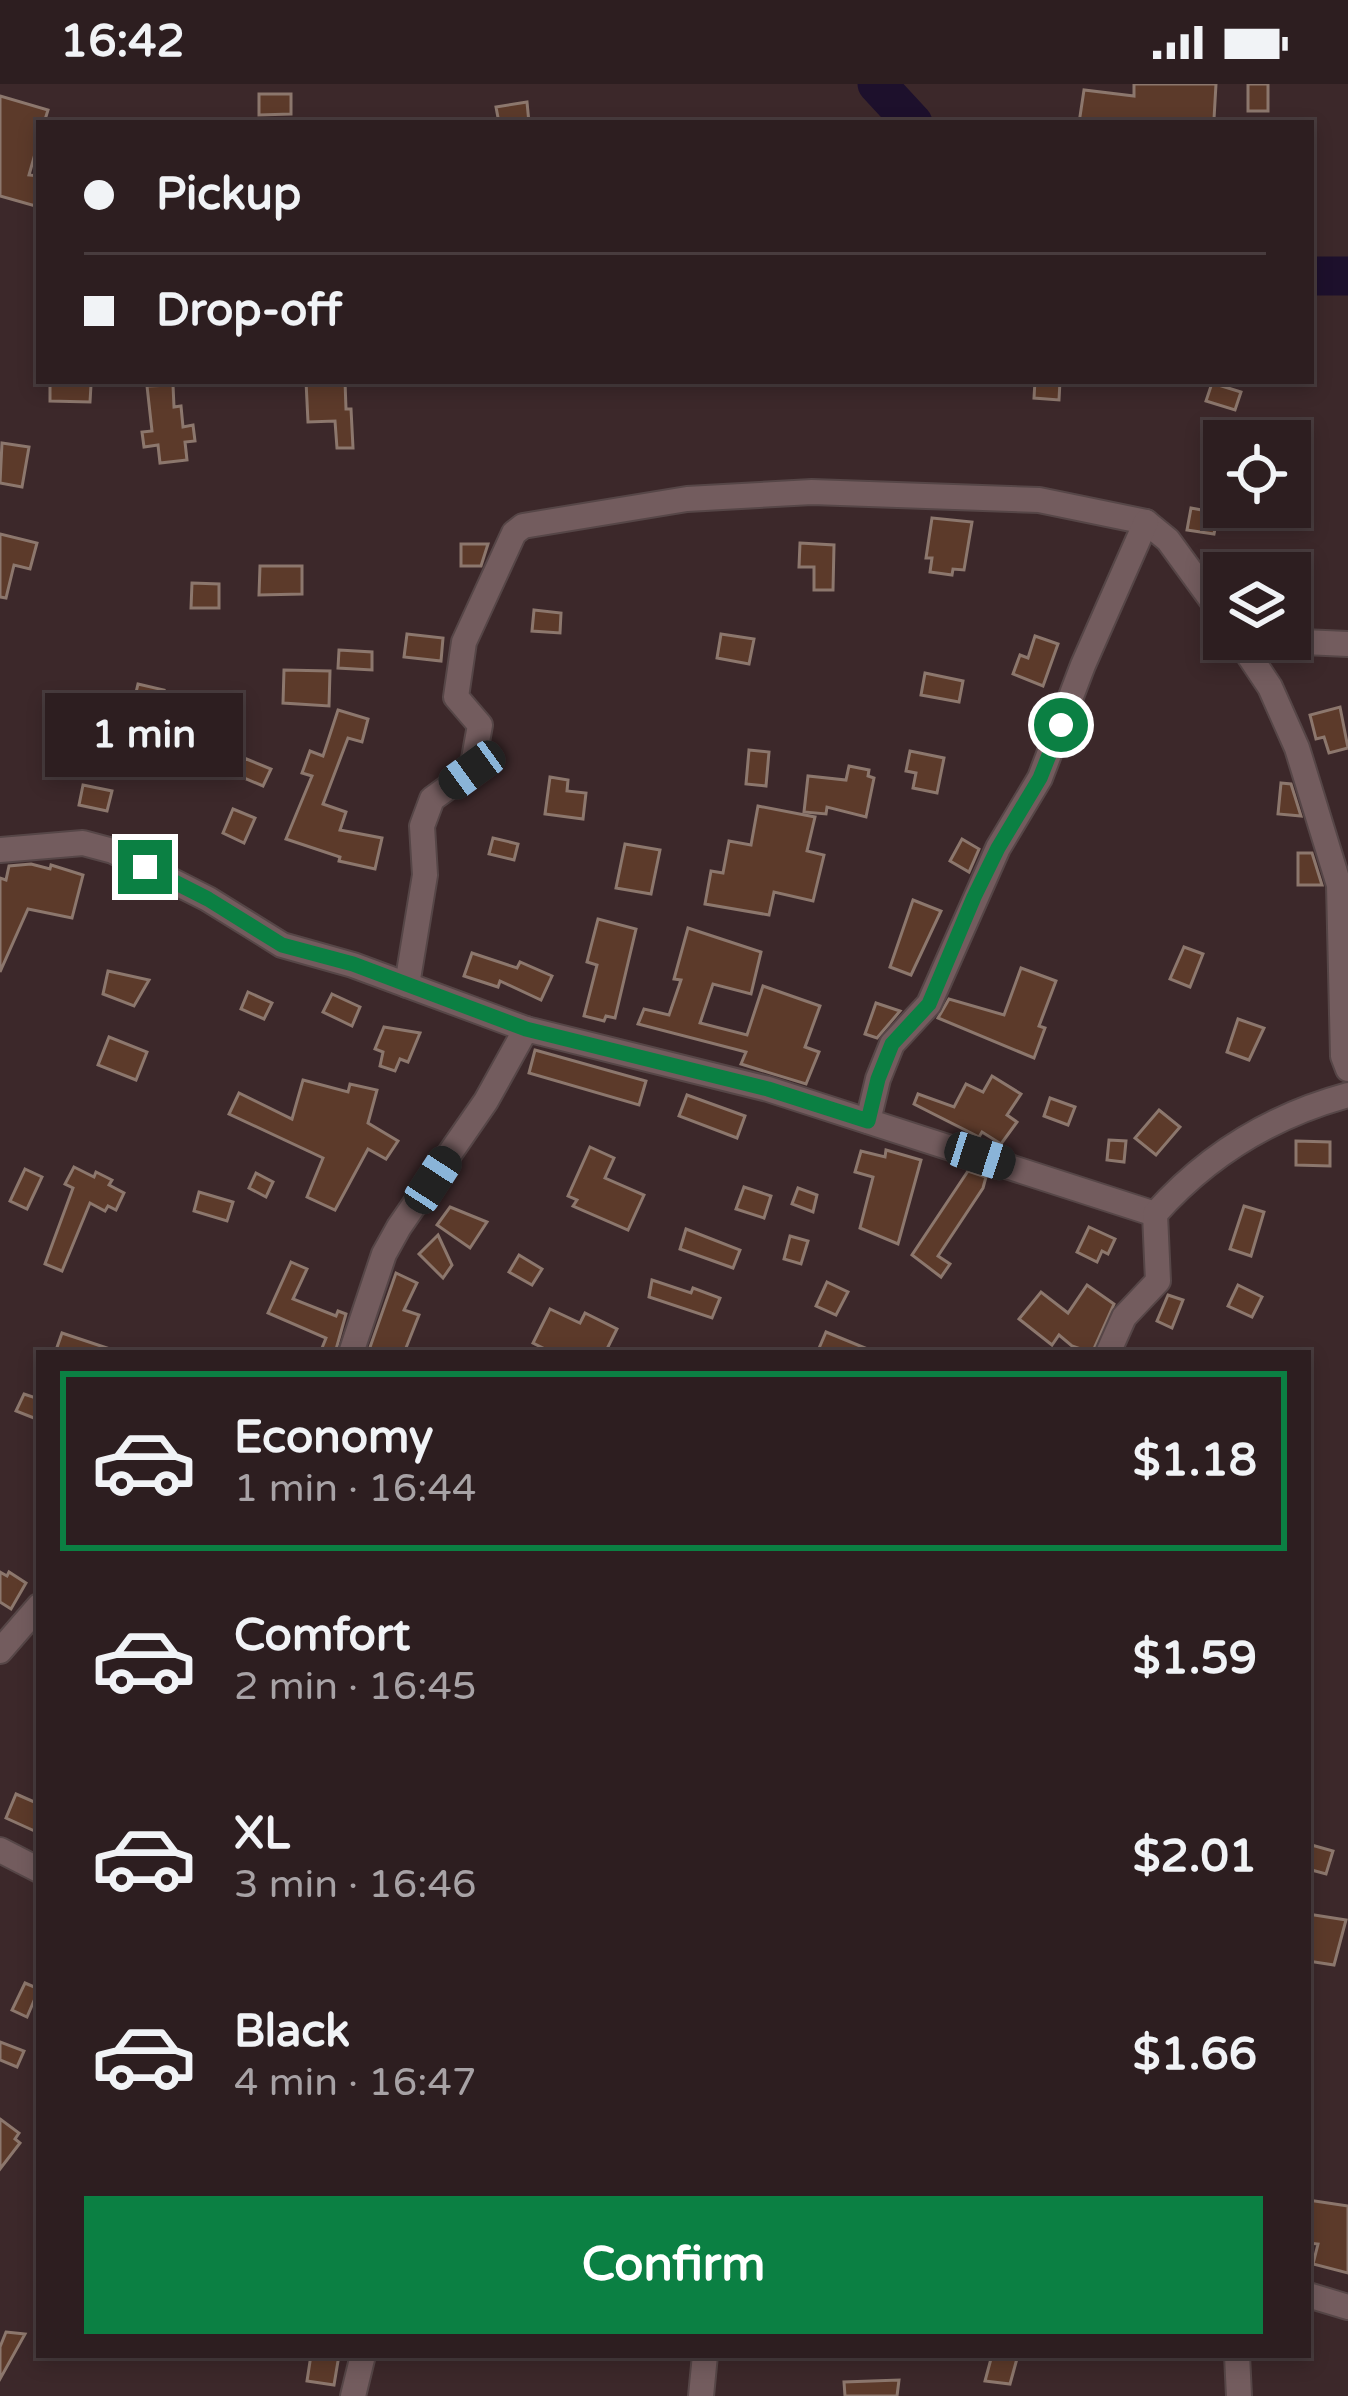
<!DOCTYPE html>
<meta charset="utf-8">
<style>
:root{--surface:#2d1e20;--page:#352729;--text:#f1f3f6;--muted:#a7a2a5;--line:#483c3e;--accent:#0b8043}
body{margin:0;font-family:"Varela Round",sans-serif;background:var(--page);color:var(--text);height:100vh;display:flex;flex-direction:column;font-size:45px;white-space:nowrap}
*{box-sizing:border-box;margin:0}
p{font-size:39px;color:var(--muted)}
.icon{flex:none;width:66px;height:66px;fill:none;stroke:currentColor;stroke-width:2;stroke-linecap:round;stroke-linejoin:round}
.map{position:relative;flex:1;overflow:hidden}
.side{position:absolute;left:36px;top:1266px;width:1275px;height:1008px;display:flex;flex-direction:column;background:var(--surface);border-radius:0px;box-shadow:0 6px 18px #0003,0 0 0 3px var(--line)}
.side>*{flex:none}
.banner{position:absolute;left:36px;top:36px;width:1278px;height:264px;border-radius:0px;box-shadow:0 6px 18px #0003,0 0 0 3px var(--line);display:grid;align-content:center;height:264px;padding:0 48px;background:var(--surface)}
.controls{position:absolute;left:1203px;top:336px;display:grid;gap:24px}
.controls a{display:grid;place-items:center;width:108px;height:108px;border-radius:0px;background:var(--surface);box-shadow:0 6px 18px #0003,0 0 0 3px var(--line);font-size:60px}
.end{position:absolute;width:54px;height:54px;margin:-27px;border:15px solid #0b8043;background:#fff;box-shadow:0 0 0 6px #fff}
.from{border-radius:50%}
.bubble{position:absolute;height:84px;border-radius:0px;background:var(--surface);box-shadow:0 6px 18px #0003,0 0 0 3px var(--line);font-size:39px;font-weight:700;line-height:84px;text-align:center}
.car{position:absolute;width:36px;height:72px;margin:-36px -18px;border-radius:15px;box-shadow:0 0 9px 3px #0007;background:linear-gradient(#222 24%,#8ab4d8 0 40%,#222 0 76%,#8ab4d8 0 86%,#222 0)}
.banner b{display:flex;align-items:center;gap:42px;height:114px;font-size:45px}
.banner b+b{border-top:3px solid var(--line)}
.banner i{width:30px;height:30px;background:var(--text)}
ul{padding:21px 0 0;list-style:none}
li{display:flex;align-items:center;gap:36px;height:180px;margin:0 24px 18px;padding:0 24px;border:6px solid transparent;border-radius:0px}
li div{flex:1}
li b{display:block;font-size:45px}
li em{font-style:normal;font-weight:700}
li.on{border-color:var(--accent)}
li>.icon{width:108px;height:108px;stroke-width:1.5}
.action{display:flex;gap:24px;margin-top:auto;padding:24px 48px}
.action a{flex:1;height:138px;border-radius:0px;background:var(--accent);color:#fff;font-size:48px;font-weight:700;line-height:138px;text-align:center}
.status{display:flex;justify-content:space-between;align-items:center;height:84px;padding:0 60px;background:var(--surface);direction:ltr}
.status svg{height:33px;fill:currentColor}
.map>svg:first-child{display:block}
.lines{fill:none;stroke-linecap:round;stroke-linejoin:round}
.river{stroke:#1d102c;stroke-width:39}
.building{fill:#5c3a2a;stroke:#8c776d;stroke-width:3}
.street-casing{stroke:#564647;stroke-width:28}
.street{stroke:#735c5e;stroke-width:24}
.route{stroke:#0b8043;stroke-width:15}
</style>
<div class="status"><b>16:42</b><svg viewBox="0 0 49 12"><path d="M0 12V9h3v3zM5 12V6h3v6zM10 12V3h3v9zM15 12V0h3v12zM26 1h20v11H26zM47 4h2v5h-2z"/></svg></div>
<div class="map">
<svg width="1348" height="2312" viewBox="0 0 1348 2312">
<rect width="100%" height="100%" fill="#3c282a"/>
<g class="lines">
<g class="river">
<path d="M 877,0 L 913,39"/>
<path d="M 1311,192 L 1348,192"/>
</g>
</g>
<g class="building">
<path d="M 1134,0 L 1216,0 L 1214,35 L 1208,35 L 1208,39 L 1079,39 L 1084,6 L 1134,12 Z"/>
<rect x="1248" y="0" width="20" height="27"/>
<path d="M 259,10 L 291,10 L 291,30 L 259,31 Z"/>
<path d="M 0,12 L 48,26 L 44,39 L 39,39 L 39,56 L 29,91 L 39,92 L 39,123 L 0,112 Z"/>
<path d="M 527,18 L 529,39 L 499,39 L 496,23 Z"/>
<path d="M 57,297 L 85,297 L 84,301 L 91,301 L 90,318 L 50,317 L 50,300 Z"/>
<path d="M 306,297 L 345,297 L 346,325 L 351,325 L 353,364 L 337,364 L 335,337 L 308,338 Z"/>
<path d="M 1035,297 L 1060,297 L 1059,316 L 1034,314 Z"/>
<path d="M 1212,299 L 1241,308 L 1235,326 L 1206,317 Z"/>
<path d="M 173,301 L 174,323 L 181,322 L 183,343 L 193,341 L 195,357 L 185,358 L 187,376 L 160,379 L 158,361 L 144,363 L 142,348 L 152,347 L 147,302 Z"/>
<path d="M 2,359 L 29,363 L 22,403 L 0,399 Z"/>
<path d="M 1191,424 L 1218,429 L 1214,450 L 1187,446 Z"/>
<path d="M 932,434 L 972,438 L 964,486 L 953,485 L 952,491 L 930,488 L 932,474 L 926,474 Z"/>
<path d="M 0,450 L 37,459 L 30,485 L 14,481 L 6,514 L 0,513 Z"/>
<path d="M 800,459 L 834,461 L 833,506 L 814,506 L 814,483 L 799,483 Z"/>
<path d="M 461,460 L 488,460 L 481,482 L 461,482 Z"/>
<path d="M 260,482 L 302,482 L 302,510 L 259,511 Z"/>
<path d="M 192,499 L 219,500 L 219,524 L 191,524 Z"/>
<path d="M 534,526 L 561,529 L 560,549 L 532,547 Z"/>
<path d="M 407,550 L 443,554 L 441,577 L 404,573 Z"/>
<path d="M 721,550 L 754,555 L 749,580 L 717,574 Z"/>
<path d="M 1035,552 L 1058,560 L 1043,602 L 1013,590 L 1020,571 L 1028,574 Z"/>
<path d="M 339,566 L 372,568 L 372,586 L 338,584 Z"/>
<path d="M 284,586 L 330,587 L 329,622 L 283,619 Z"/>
<path d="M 925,589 L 963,597 L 959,618 L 921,611 Z"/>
<path d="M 138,600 L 164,606 L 160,623 L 134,617 Z"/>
<path d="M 1340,623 L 1348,664 L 1329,669 L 1324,653 L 1316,655 L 1310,631 Z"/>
<path d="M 338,626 L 368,635 L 362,658 L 348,654 L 323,720 L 346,728 L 340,746 L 382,754 L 375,785 L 339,777 L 340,773 L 286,755 L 312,692 L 302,689 L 310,667 L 323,672 Z"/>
<path d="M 749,666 L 769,668 L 766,702 L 746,700 Z"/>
<path d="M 910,667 L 944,674 L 937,709 L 913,704 L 916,689 L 906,687 Z"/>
<path d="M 244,674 L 271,685 L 263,702 L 237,691 Z"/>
<path d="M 849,682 L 869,686 L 868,692 L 874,694 L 866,733 L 827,723 L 826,730 L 804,728 L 808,692 L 846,696 Z"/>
<path d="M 550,693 L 568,696 L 567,707 L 586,709 L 583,735 L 545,730 Z"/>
<path d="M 1281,699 L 1291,700 L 1301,732 L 1278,730 Z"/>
<path d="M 83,701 L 112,707 L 107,727 L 79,721 Z"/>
<path d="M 758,722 L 815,733 L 807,767 L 824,771 L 813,817 L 774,808 L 769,831 L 705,820 L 711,787 L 723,789 L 729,757 L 751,761 Z"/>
<path d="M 233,725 L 255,734 L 244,759 L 223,749 Z"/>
<path d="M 493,754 L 518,760 L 514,776 L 489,770 Z"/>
<path d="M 962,755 L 979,765 L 969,788 L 950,777 Z"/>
<path d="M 625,760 L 660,766 L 651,810 L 616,804 Z"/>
<path d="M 1298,769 L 1312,769 L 1322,801 L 1298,801 Z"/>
<path d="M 31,780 L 50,785 L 51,781 L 83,791 L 72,834 L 28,825 L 0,888 L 0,794 L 6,796 L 9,782 Z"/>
<path d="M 913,816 L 941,827 L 911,891 L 890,883 Z"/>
<path d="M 598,835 L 636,845 L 615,934 L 606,932 L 604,937 L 584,932 L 597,881 L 587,878 Z"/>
<path d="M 688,844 L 761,868 L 751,910 L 713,900 L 700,939 L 747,951 L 763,902 L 820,922 L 805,963 L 819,968 L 806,1000 L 741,980 L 746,968 L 638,940 L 644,925 L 669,931 L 681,896 L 674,895 Z"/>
<path d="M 1184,863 L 1203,870 L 1190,903 L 1170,895 Z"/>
<path d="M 472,869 L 517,884 L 520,878 L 552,892 L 541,916 L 500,897 L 498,903 L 464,892 Z"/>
<path d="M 1021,884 L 1056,897 L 1039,942 L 1045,944 L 1034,974 L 938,934 L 949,915 L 1004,931 Z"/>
<path d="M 108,887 L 149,896 L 134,922 L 103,910 Z"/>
<path d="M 248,908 L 272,919 L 264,935 L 241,925 Z"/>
<path d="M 332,910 L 360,923 L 352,942 L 323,928 Z"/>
<path d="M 876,919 L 900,927 L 877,954 L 865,950 Z"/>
<path d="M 1238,935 L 1264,944 L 1249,976 L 1227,968 Z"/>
<path d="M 384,943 L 420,949 L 408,978 L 400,975 L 395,987 L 380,982 L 383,968 L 375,965 Z"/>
<path d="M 109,953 L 147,968 L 136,996 L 98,981 Z"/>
<path d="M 535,966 L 646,997 L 639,1021 L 529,989 Z"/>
<path d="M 992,992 L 1021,1010 L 1007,1031 L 1017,1038 L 1001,1060 L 982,1048 L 979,1053 L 914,1020 L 918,1010 L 954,1023 L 966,1000 L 983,1008 Z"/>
<path d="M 303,996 L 348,1008 L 350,1000 L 377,1006 L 368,1039 L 398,1057 L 386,1075 L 368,1065 L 335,1126 L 307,1113 L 323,1074 L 229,1030 L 239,1009 L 292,1035 Z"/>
<path d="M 687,1011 L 745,1032 L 737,1054 L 679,1032 Z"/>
<path d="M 1050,1014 L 1075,1023 L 1068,1041 L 1044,1032 Z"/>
<path d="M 1159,1026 L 1180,1043 L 1156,1071 L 1135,1054 Z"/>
<path d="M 1109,1056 L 1126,1057 L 1124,1078 L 1107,1076 Z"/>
<path d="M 1296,1057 L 1330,1058 L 1330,1082 L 1296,1081 Z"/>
<path d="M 590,1063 L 614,1074 L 605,1094 L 644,1111 L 628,1146 L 573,1122 L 577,1116 L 568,1112 Z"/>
<path d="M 886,1066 L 921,1076 L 898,1160 L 860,1144 L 873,1093 L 855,1088 L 861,1067 L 885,1073 Z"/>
<path d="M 74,1083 L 94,1093 L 96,1088 L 112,1096 L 109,1101 L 124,1109 L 116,1126 L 108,1122 L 105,1127 L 90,1119 L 62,1187 L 45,1180 L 73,1104 L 65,1100 Z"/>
<path d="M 25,1085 L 42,1093 L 27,1125 L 10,1117 Z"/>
<path d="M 968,1087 L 986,1093 L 983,1104 L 938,1172 L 950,1180 L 941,1193 L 912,1171 Z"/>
<path d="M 256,1089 L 273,1098 L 266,1113 L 249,1104 Z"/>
<path d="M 744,1103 L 771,1112 L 764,1134 L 736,1125 Z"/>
<path d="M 798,1104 L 817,1111 L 813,1128 L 792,1120 Z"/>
<path d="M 199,1108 L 233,1118 L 227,1137 L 194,1127 Z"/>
<path d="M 1244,1122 L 1264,1128 L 1251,1172 L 1230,1165 Z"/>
<path d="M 450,1123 L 487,1138 L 470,1164 L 437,1141 Z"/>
<path d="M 1089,1143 L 1115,1155 L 1108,1170 L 1102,1167 L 1097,1178 L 1077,1168 Z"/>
<path d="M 686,1145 L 740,1166 L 733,1184 L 680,1165 Z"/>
<path d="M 438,1151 L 452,1181 L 443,1194 L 419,1170 Z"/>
<path d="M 790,1152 L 808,1157 L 801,1180 L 784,1175 Z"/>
<path d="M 519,1171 L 542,1185 L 532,1201 L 509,1188 Z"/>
<path d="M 291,1178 L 307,1185 L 293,1215 L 336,1232 L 338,1227 L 346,1230 L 335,1269 L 320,1269 L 326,1254 L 268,1229 Z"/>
<path d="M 396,1189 L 417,1199 L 404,1226 L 419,1231 L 404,1269 L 368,1269 Z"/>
<path d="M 652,1196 L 691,1209 L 693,1204 L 720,1214 L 712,1234 L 649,1213 Z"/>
<path d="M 827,1198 L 848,1208 L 836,1231 L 816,1222 Z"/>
<path d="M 1087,1201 L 1114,1220 L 1092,1269 L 1072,1262 L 1059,1251 L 1052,1261 L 1019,1235 L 1041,1208 L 1068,1229 Z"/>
<path d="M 1238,1201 L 1262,1213 L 1252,1233 L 1228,1222 Z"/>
<path d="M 1168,1211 L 1183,1216 L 1172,1244 L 1157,1237 Z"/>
<path d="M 550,1225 L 580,1239 L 585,1229 L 617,1245 L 605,1269 L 553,1269 L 533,1259 Z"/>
<path d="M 826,1248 L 875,1268 L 875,1269 L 817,1269 Z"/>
<path d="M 62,1249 L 113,1266 L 112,1269 L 55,1269 Z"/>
<path d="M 24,1310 L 39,1315 L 39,1336 L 16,1327 Z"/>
<path d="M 0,1488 L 7,1492 L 9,1488 L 26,1499 L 11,1525 L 0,1518 Z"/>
<path d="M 16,1710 L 39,1720 L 39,1749 L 6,1734 Z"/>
<path d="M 1308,1760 L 1333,1767 L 1326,1790 L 1308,1785 Z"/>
<path d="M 1308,1830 L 1346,1836 L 1334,1881 L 1308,1877 Z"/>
<path d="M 25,1899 L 39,1905 L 27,1933 L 12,1926 Z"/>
<path d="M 0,1958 L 24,1967 L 17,1983 L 0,1976 Z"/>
<path d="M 0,2035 L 19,2049 L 15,2055 L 20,2059 L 0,2085 Z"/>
<path d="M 1308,2116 L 1348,2122 L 1348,2189 L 1313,2180 L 1318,2160 L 1308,2159 Z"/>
<path d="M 6,2248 L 25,2250 L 0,2295 L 0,2263 Z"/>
<path d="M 311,2271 L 339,2271 L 334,2301 L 307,2297 Z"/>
<path d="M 992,2271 L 1018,2271 L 1010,2300 L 985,2297 Z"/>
<path d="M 899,2296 L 897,2312 L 845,2312 L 844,2298 Z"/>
</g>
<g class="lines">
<defs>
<g id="street">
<path d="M 1238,555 L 1270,603 L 1297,664 L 1339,801 L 1343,972 L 1348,985"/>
<path d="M 1238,555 L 1348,560"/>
<path d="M 0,766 L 83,759 L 113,767 L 208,815 L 282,861 L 353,881 L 526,945"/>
<path d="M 407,901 L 425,791 L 422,742 L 432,715 L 472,686 L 480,641 L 456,613 L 464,558 L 514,449 L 523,442 L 687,415 L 812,408 L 1039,416 L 1146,438 L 1168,456 L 1224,533"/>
<path d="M 868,1037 L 878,995 L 892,960 L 929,920 L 998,764 L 1040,694 L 1083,581 L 1146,438"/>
<path d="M 351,1269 L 384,1170 L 399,1143 L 486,1017 L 526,945 L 768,1005 L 1155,1130"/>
<path d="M 1108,1269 L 1124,1233 L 1158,1197 L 1155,1130 C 1208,1070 1271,1032 1348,1011"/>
<path d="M 0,1567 L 39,1522"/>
<path d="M 0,1766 L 39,1786"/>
<path d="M 1308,2211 L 1348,2223"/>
<path d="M 1237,2271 L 1239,2312"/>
<path d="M 353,2312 L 363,2271"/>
<path d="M 701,2312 L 705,2271"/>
</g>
</defs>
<use href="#street" class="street-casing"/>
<use href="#street" class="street"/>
</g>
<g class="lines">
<path class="route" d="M 145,783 L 208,815 L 282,861 L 353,880 L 526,945 L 768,1005 L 868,1037 L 878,995 L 892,960 L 929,920 L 974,813 L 998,764 L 1040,694 L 1061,641"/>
</g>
</svg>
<div class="controls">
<a><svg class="icon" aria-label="locate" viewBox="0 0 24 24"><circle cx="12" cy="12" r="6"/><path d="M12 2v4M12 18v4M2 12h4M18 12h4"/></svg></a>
<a><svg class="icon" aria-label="layers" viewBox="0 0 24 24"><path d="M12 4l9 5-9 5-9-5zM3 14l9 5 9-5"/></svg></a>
</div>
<i class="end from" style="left:1061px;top:641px"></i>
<i class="end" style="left:145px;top:783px"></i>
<div class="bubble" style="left:45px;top:609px;width:198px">1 min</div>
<i class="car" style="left:472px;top:686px;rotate:234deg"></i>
<i class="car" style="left:980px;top:1072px;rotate:108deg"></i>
<i class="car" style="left:433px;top:1096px;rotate:33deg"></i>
<div class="banner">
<b><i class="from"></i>Pickup</b>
<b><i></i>Drop-off</b>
</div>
<section class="side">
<ul>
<li class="on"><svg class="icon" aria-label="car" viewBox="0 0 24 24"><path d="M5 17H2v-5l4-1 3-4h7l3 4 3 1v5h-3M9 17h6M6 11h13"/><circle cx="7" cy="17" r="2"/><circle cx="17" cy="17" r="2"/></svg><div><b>Economy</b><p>1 min · 16:44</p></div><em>$1.18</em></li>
<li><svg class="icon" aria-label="car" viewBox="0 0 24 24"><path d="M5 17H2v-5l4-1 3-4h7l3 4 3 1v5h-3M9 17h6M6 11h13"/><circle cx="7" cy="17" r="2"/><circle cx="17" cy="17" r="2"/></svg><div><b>Comfort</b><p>2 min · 16:45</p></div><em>$1.59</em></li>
<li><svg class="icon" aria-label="car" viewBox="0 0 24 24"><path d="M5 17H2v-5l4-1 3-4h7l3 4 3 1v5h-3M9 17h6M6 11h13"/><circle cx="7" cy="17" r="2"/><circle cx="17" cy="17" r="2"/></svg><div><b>XL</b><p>3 min · 16:46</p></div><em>$2.01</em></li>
<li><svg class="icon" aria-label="car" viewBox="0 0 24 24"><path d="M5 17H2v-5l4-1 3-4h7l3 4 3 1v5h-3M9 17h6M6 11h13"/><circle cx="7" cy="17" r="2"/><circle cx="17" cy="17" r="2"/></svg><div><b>Black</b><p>4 min · 16:47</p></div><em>$1.66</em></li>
</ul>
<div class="action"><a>Confirm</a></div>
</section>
</div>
